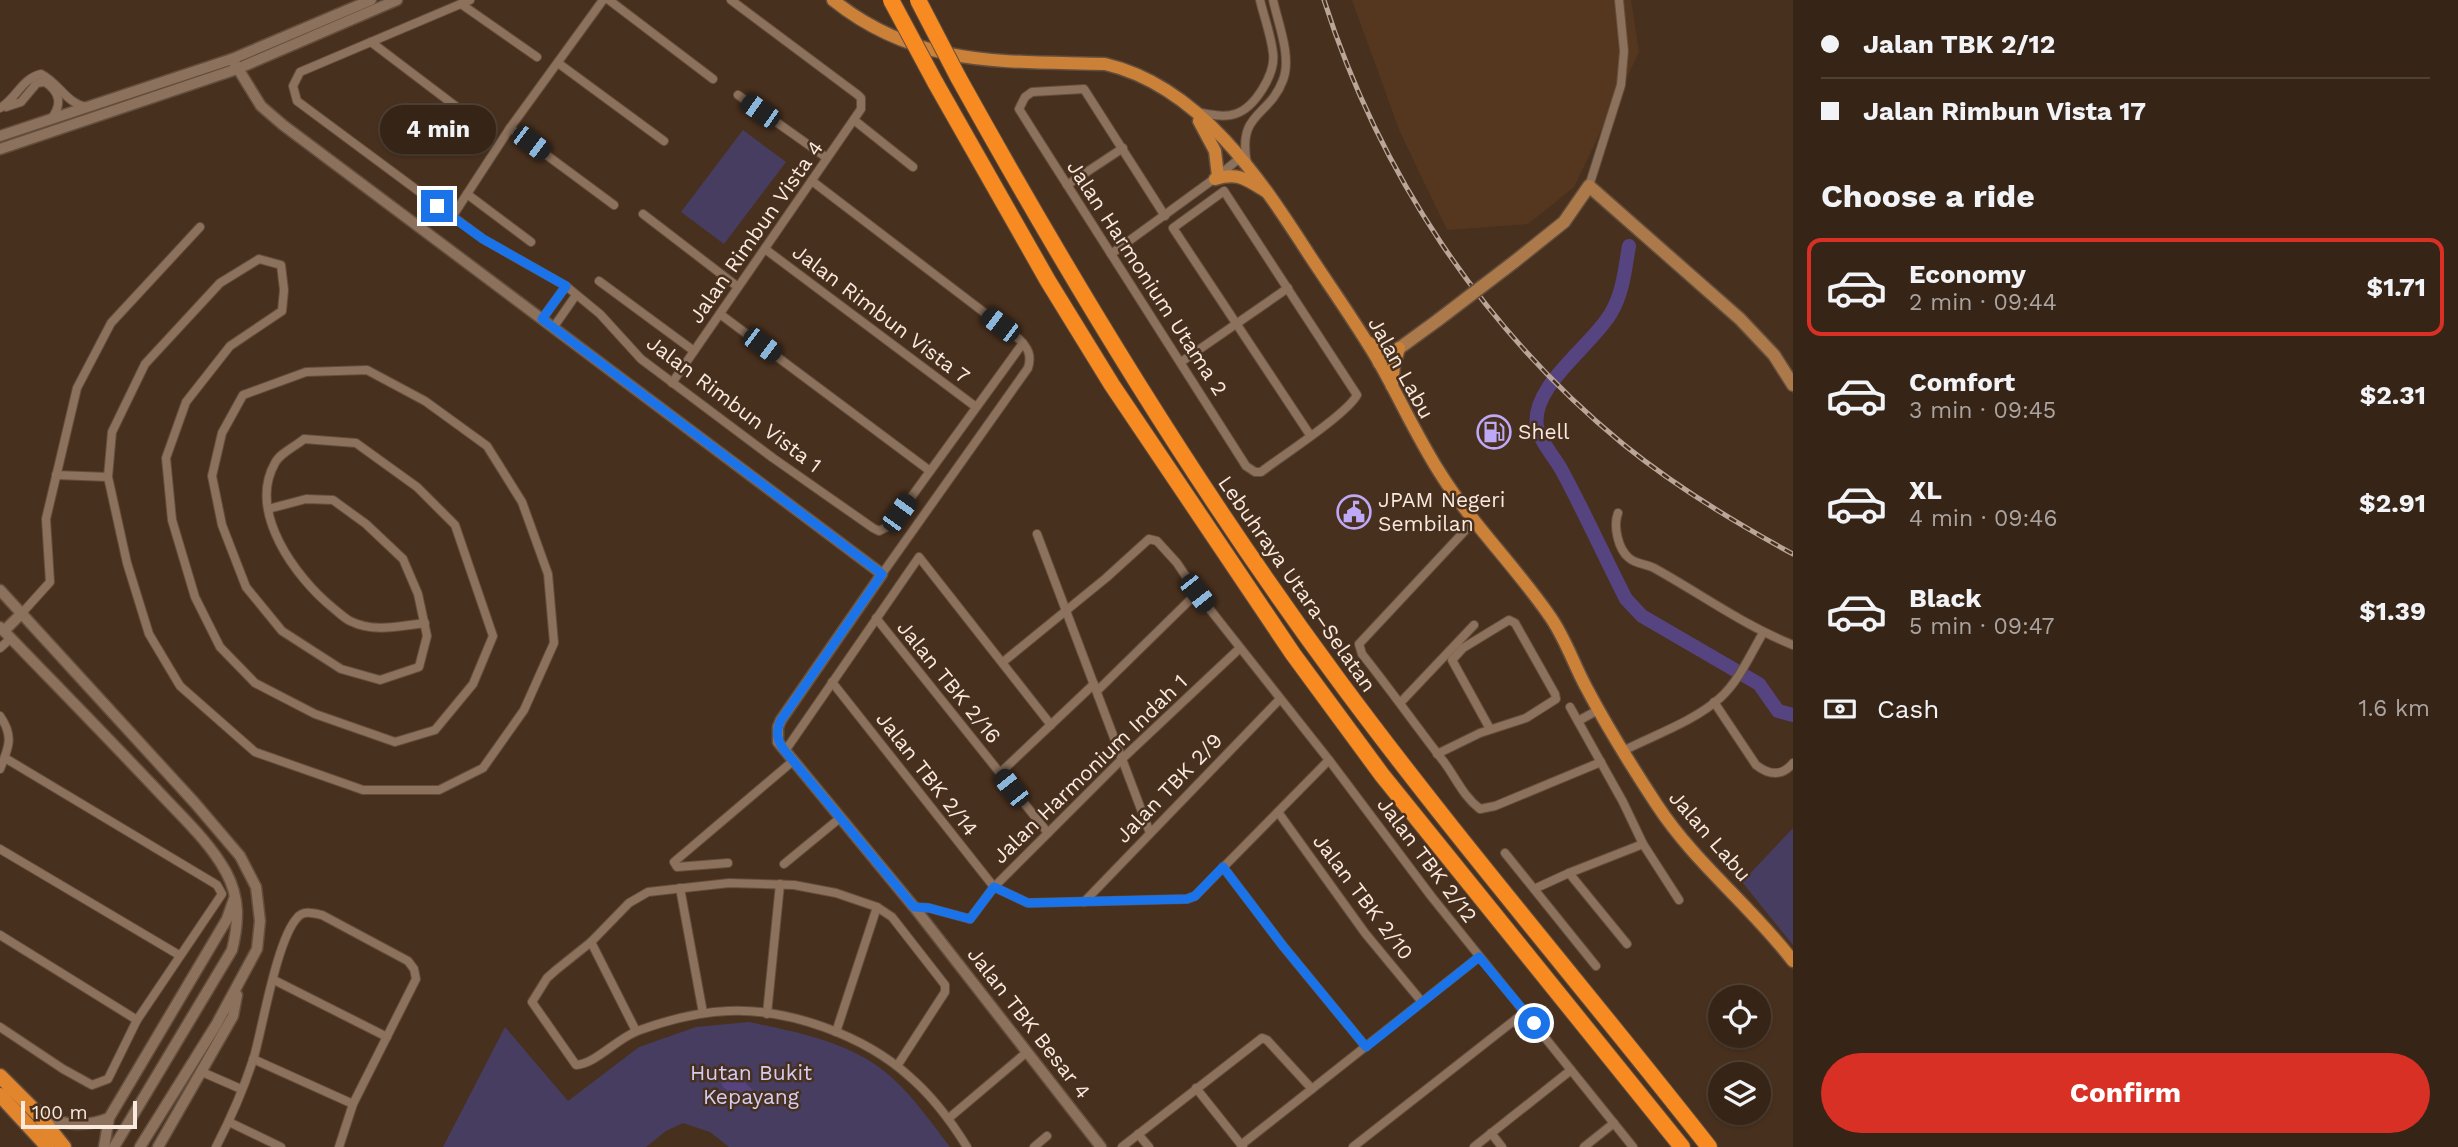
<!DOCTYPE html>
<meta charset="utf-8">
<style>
:root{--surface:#362416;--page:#413023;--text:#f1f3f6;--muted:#aaa4a1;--line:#504135;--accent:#d93025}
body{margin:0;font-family:"Work Sans",sans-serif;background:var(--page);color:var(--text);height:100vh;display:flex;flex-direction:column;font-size:26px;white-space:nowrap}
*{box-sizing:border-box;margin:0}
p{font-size:23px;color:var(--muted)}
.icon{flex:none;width:38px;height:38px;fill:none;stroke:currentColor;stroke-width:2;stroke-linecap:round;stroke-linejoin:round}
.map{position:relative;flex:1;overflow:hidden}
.sheet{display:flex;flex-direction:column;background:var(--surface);width:665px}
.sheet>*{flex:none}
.hud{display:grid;align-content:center;height:154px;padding:0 28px;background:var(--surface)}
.buttons{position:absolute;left:1708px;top:985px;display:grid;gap:14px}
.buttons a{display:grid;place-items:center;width:63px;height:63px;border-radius:50%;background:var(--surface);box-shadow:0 2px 5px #0004,0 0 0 2px var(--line);font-size:35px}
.scale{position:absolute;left:21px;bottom:18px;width:116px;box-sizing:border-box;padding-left:7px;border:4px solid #f9e9de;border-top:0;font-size:19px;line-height:24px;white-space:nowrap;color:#f9e9de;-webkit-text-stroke:5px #48301e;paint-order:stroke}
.end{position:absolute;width:32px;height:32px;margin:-16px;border:9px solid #1a73e8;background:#fff;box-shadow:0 0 0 4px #fff}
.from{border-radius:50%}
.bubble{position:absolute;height:49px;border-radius:24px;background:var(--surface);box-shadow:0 2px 5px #0004,0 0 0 2px var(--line);font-size:23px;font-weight:700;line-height:49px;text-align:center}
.car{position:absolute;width:21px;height:42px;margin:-21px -10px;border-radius:9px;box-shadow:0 0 5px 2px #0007;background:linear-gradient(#222 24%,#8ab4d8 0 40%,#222 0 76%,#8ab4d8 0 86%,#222 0)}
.hud b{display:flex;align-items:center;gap:24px;height:66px;font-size:26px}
.hud b+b{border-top:2px solid var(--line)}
.hud i{width:18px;height:18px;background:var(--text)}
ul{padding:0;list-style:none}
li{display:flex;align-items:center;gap:21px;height:98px;margin:0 14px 10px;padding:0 14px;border:4px solid transparent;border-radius:14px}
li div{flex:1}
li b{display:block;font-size:26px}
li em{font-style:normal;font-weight:700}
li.selected{border-color:var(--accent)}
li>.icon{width:63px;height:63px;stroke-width:1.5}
h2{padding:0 28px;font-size:32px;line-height:84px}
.pay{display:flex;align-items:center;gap:18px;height:77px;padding:0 28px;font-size:26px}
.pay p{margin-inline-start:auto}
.button{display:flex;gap:14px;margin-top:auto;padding:14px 28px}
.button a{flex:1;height:80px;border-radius:42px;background:var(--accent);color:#fff;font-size:28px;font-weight:700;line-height:80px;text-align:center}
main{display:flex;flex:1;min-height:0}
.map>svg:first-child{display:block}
.built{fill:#55371f}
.green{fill:#463d60}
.water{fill:#564481}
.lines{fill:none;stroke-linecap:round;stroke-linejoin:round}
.river{stroke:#564481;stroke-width:14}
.minor-casing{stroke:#634e3d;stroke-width:10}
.tertiary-casing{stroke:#634e3d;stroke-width:13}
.secondary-casing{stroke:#634e3d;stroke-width:15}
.primary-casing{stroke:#634e3d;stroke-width:15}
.trunk-casing{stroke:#634e3d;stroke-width:17}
.motorway-casing{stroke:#634e3d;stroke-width:18}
.minor{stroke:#8c715c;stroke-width:8}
.tertiary{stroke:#8c715c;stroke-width:10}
.secondary{stroke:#ac794b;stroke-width:12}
.primary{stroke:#cc8139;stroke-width:12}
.trunk{stroke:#e2862e;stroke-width:14}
.motorway{stroke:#f78b22;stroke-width:16}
.rail-casing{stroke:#b9a699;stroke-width:5}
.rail{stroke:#48301e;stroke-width:2.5;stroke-dasharray:8;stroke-linecap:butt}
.secondary-bridge-casing{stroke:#634e3d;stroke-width:15;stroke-linecap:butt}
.motorway-bridge-casing{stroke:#634e3d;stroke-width:18;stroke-linecap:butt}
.secondary-bridge{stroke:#ac794b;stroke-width:12}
.motorway-bridge{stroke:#f78b22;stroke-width:16}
.route{stroke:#1a73e8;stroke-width:9}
.labels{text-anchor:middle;stroke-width:5;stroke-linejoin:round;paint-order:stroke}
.street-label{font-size:21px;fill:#f9e9de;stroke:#48301e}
.poi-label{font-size:21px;fill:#f9e9de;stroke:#48301e;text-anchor:start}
.park-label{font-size:21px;fill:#d4ccf1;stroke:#48301e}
</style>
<main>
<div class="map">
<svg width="1793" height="1147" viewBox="0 0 1793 1147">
<rect width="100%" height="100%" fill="#48301e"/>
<path class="built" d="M 1352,0 L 1631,0 L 1639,52 L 1574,187 L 1528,224 L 1447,230 L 1400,132 Z"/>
<g class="green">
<path d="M 743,130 L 786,162 L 724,244 L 681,212 Z"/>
<path d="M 1793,828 L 1793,945 L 1742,882 Z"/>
<path d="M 749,1022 C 791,1031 836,1039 873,1063 C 904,1083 928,1118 950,1147 L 729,1147 L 710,1132 L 683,1123 L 666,1131 L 646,1147 L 443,1147 L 505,1027 L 568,1101 L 639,1047 L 696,1027 Z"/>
</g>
<path class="water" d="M 735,1073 L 760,1097 L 759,1103 L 752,1105 L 740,1100 L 723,1087 L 721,1081 L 727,1074 Z"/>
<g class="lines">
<path class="river" d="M 1629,246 C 1625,269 1623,293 1611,313 C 1592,346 1530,386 1537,427 C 1540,441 1554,457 1561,469 C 1584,511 1604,556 1626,599 L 1642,616 L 1759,684 L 1778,711 L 1793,715"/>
<defs>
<g id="minor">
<path d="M 470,0 L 300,72 L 293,86 L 297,101 L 483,239 L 566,286 L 600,314 L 641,359 L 773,458 L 873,528 L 879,531 L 891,525 L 1023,343"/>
<path d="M 609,0 L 713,79"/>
<path d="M 461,4 L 537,57"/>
<path d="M 371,42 L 487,130"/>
<path d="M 558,63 L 664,141"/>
<path d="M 738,95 L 827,158"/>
<path d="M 6,107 L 21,102 L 37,83 L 45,82 C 61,93 62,105 51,119"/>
<path d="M 0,108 C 17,98 21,79 41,74 C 59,83 66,103 86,107"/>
<path d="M 1197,112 C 1209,114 1223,118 1235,114 C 1255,108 1276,73 1273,53 C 1271,35 1264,17 1260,0"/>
<path d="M 854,120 L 913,167"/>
<path d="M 510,128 L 614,205"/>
<path d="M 1247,164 C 1237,111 1269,118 1283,80 C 1292,57 1278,23 1273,0"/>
<path d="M 812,181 L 1019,339 C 1028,348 1032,355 1028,368 L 882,574"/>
<path d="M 1067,185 L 1123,148"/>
<path d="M 1589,186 L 1621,85 L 1624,51 L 1619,0"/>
<path d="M 467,194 L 531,242"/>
<path d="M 643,214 L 738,287"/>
<path d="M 1165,216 L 1084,89 L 1032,92 L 1025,97 L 1019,109 L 1036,136 L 1246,466 L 1255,472 L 1261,472 C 1282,456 1347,414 1357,395 L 1224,191 L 1173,228 L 1310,435"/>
<path d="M 452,217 L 510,128 L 603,0"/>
<path d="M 765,249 L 976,407"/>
<path d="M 1111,254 L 1218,176 L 1241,157"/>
<path d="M 599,281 L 694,351"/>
<path d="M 720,314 L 930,471"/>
<path d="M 542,319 L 566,286"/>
<path d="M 553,328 L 576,295"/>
<path d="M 1181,362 L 1288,288"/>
<path d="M 672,383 L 861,109 L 861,98 L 858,95 L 731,0"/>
<path d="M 56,475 L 108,477 L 112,432 L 145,364 L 220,283 L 259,259 L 281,265 L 284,290 L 282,311 L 230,346 L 186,402 L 166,458 L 172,520 L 195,597 L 220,647 L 255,683 L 315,714 L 395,742 L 435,730 L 473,684 L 493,636 L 455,525 L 417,487 L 356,443 L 304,439 C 296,446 280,453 275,463 C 247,512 296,578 333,608 C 338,612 344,618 350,621 C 374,633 400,626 425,623"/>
<path d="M 108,477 L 127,563 L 149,634 L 180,686 L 255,752 L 363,790 L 439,790 L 483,768 L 524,710 L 554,643 L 548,574 L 522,502 L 487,446 L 425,401 L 367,370 L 306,372 L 243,395 L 222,433 L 212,476 L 222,525 L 246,587 L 282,631 L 341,669 L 380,680 L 419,667 L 427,636 L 418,594 L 403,559 L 366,524 L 333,500 L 306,499 L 268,509"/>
<path d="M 1618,513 C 1613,526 1618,549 1629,558 C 1636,564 1646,564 1654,568 C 1701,594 1743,625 1793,645"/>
<path d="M 1474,521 L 1359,644 L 1362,654 C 1390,689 1416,726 1444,762 C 1456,778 1463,796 1480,809 L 1495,806 L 1601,762"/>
<path d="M 1037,534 L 1150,833"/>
<path d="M 22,613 L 50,582 L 46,519 L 77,388 L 111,323 L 200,227"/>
<path d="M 876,618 L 1048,833"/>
<path d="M 0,648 L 11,638"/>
<path d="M 1003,662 L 1106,578 L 1149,539 L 1157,541 L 1177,563 L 1197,593 L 1329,760 L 1431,896 L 1633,1147"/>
<path d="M 832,682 L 994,887 L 1028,903 L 1187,899 L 1195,896 L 1329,760"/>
<path d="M 1097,691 L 1197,593"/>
<path d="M 1401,702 L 1474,625"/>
<path d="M 1714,702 L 1756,765 C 1769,775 1782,777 1793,763"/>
<path d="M 1570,707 L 1623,802 L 1643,844 L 1679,900"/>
<path d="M 0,716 C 14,736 9,747 0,769"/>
<path d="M 1578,721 L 1598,710"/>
<path d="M 785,751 L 919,557 L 1051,725"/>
<path d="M 1623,751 C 1654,735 1693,722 1720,698 C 1739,681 1750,655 1763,633"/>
<path d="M 1437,754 L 1480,733 L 1526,718 L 1556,699 L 1555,694 L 1515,623 L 1509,620 L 1463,648 L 1452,660 L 1490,729"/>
<path d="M 1000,773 L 1094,684"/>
<path d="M 1278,812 L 1365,933 L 1422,1002"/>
<path d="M 0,849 L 179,955"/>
<path d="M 1505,853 L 1596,966"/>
<path d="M 728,863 L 677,867 L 674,862 L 793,761"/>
<path d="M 784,864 L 840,818"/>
<path d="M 1223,867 L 1283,946 L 1366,1047"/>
<path d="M 1569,873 L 1627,944"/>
<path d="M 680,888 L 703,1013"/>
<path d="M 1534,889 L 1569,873 L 1643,844"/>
<path d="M 1084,902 L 1280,699"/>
<path d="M 914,907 L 929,908 L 970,919 L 994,887 L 1123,758 L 1240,648"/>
<path d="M 0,935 L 137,1020"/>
<path d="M 591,942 L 636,1031"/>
<path d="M 274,980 L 387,1037"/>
<path d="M 767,1014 L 780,884"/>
<path d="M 0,1027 L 63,1069 L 92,1085 L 108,1079 L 137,1020 L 222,894 L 217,885 L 5,758"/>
<path d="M 836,1032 L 877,907"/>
<path d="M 253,1059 L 353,1104"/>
<path d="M 897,1066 L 945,992 L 945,985 L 892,917 L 877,907 L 836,893 L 794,885 L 729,883 L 648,892 L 629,903 L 591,942 L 556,970 L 547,978 L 532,1002 L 576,1065 C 596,1064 618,1037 640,1030 C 668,1020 698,1012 728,1011 C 789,1008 865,1036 910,1077 C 933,1097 951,1121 967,1147"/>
<path d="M 202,1072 L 241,1089"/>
<path d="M 1196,1088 L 1243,1147"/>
<path d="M 949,1118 L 1027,1052"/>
<path d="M 229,1122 L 281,1147"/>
<path d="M 1491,1133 L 1502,1147"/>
<path d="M 1138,1134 L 1149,1147"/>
<path d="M 1241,1145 L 1479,957"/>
<path d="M 216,1147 C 231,1118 244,1088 254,1057 C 263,1025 277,940 297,918 C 303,910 313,913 322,915 L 408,961 L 414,969 L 416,979 L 353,1104 L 339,1147"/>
<path d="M 1034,1147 L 1047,1136"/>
<path d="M 1122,1147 L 1262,1038 L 1267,1040 L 1312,1089"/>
<path d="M 1353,1147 L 1525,1012"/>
<path d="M 1474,1147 L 1571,1070"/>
<path d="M 1584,1147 L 1614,1123"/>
</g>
<g id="tertiary">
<path d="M 232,59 L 261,106 L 283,125 L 882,574 L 781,720 L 778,727 L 778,742 L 914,907 L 1101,1147"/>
<path d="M 0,136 L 232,59 L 371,0"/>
<path d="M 0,149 L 237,69 L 397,0"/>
<path d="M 0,590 L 194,802 L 240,856 L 256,887 L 260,921 L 257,949 L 216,1025 L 140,1147"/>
<path d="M 0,627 C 52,681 105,735 157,790 C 181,816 209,841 226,872 C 240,898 239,922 232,950 L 114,1147"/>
<path d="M 4,631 L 22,613"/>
<path d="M 38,1113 C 62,1125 84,1128 109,1118 L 227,919 L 234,899"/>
<path d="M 104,1147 L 109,1118"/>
<path d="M 158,1147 L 233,1016 L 237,995"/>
</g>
<g id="secondary">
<path d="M 1514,262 L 1564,222 L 1589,186 L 1740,319 L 1774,355 L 1793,385"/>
<path d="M 1379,363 L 1438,320"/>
</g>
<g id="primary">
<path d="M 833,0 C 918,68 1004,61 1105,64 C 1200,86 1261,180 1310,256 C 1333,291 1358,326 1379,362 C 1400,399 1417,437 1440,473 C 1472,524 1515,566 1549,615 C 1565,637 1573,663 1586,687 C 1607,727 1632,767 1657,805 C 1695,863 1751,906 1793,961"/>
<path d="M 1199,121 L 1215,151 L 1218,176"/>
<path d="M 1215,179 C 1238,172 1246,179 1265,191"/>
<path d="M 1367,342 L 1393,353"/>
<path d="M 1392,386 L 1394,366 L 1399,348"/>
</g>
<g id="trunk">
<path d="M 0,1076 L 36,1112 L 64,1147"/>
<path d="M 0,1095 L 48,1147"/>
</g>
<g id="motorway">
<path d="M 958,77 C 1073,284 1196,487 1337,678 C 1455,838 1586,990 1709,1147"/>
<path d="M 935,82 L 1048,281 L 1112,385 L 1293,654 L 1382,775 L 1682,1147"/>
</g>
</defs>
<use href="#minor" class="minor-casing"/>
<use href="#tertiary" class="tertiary-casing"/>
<use href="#secondary" class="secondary-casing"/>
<use href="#primary" class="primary-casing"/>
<use href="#trunk" class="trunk-casing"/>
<use href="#motorway" class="motorway-casing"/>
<use href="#minor" class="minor"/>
<use href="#tertiary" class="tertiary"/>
<use href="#secondary" class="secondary"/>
<use href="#primary" class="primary"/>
<use href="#trunk" class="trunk"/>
<use href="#motorway" class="motorway"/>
<defs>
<path id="rail" d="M 1324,0 C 1379,173 1483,329 1623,444 C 1676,487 1734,522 1793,554"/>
</defs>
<use href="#rail" class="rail-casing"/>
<use href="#rail" class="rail"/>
<defs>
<path id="secondary-bridge" d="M 1438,320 L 1514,262"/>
<g id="motorway-bridge">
<path d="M 891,0 L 935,82"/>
<path d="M 918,0 L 958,77"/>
</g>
</defs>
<use href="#secondary-bridge" class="secondary-bridge-casing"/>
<use href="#motorway-bridge" class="motorway-bridge-casing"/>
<use href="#secondary-bridge" class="secondary-bridge"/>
<use href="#motorway-bridge" class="motorway-bridge"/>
</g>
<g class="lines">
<path class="route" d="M 437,206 L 483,239 L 566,286 L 542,319 L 882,574 L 781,720 C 775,732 777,741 785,751 L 914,907 L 929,908 L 970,919 L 994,887 L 1028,903 L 1187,899 L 1195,896 L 1223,867 L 1283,946 L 1366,1047 L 1479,957 L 1534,1023"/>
</g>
<defs>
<symbol id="fuel-ring" viewBox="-11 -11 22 22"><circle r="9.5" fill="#48301e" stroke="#bda9f5" stroke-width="1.5"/><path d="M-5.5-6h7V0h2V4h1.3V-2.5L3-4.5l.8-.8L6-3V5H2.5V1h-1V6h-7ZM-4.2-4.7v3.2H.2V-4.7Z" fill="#bda9f5"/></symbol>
<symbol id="civic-ring" viewBox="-11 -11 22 22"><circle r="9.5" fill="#48301e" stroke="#bda9f5" stroke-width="1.5"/><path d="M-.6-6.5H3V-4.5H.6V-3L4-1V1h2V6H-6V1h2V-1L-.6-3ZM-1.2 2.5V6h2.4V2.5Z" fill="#bda9f5"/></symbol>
</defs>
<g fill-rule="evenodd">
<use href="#fuel-ring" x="1475" y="413" width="38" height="38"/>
<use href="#civic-ring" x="1335" y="493" width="38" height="38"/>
</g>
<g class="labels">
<g class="street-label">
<text transform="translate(756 232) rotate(-55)" y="7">Jalan Rimbun Vista 4</text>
<text transform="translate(1147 278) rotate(57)" y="7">Jalan Harmonium Utama 2</text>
<text transform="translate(881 314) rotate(37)" y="7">Jalan Rimbun Vista 7</text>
<text transform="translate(1401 368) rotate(61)" y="7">Jalan Labu</text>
<text transform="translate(734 404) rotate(37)" y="7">Jalan Rimbun Vista 1</text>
<text transform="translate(1297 584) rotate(55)" y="7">Lebuhraya Utara–Selatan</text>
<text transform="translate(949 682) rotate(51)" y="7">Jalan TBK 2/16</text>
<text transform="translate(1090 769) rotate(-44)" y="7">Jalan Harmonium Indah 1</text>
<text transform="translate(927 774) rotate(52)" y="7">Jalan TBK 2/14</text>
<text transform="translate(1169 788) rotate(-46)" y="7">Jalan TBK 2/9</text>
<text transform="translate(1710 836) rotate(49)" y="7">Jalan Labu</text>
<text transform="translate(1427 860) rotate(53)" y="7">Jalan TBK 2/12</text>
<text transform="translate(1363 897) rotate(53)" y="7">Jalan TBK 2/10</text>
<text transform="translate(1029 1023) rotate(52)" y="7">Jalan TBK Besar 4</text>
</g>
<g class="poi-label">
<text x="1518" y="439">Shell</text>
<text x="1378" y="507">JPAM Negeri<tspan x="1378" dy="24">Sembilan</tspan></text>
</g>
<g class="park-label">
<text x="751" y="1080">Hutan Bukit<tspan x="751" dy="24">Kepayang</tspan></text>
</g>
</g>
</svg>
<div class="buttons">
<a><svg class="icon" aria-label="locate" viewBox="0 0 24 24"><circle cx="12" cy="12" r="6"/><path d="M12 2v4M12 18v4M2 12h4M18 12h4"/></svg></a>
<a><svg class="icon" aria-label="layers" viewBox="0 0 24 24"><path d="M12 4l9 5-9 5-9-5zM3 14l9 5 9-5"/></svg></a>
</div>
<div class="scale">100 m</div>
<i class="end from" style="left:1534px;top:1023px"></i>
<i class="end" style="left:437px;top:206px"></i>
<div class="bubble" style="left:380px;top:105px;width:116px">4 min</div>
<i class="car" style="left:760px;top:111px;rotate:305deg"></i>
<i class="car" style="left:531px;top:143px;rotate:127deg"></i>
<i class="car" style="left:1000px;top:325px;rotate:307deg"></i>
<i class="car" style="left:762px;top:345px;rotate:127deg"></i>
<i class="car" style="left:899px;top:513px;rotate:36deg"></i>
<i class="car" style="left:1197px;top:593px;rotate:142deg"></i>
<i class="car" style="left:1011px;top:788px;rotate:322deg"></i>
</div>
<section class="sheet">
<div class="hud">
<b><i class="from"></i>Jalan TBK 2/12</b>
<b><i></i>Jalan Rimbun Vista 17</b>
</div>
<h2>Choose a ride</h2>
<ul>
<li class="selected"><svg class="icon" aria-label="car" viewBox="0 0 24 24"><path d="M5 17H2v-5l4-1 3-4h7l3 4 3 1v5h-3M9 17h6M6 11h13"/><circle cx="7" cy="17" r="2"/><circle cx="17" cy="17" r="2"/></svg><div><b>Economy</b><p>2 min · 09:44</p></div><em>$1.71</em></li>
<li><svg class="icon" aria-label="car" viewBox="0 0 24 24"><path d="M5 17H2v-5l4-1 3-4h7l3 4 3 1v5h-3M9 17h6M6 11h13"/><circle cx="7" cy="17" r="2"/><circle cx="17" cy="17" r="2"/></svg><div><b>Comfort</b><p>3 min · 09:45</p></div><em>$2.31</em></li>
<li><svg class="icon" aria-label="car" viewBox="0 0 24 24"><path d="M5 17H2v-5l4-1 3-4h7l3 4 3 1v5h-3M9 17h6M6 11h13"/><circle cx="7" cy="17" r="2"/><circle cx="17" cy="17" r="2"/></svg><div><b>XL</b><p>4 min · 09:46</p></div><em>$2.91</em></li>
<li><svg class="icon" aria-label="car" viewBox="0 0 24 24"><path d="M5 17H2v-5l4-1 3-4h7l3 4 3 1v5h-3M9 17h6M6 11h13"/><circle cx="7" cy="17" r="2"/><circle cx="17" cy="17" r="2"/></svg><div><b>Black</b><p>5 min · 09:47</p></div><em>$1.39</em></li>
</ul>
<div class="pay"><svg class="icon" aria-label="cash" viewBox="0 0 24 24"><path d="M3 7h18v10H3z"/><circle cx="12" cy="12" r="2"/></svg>Cash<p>1.6 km</p></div>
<div class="button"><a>Confirm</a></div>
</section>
</main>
